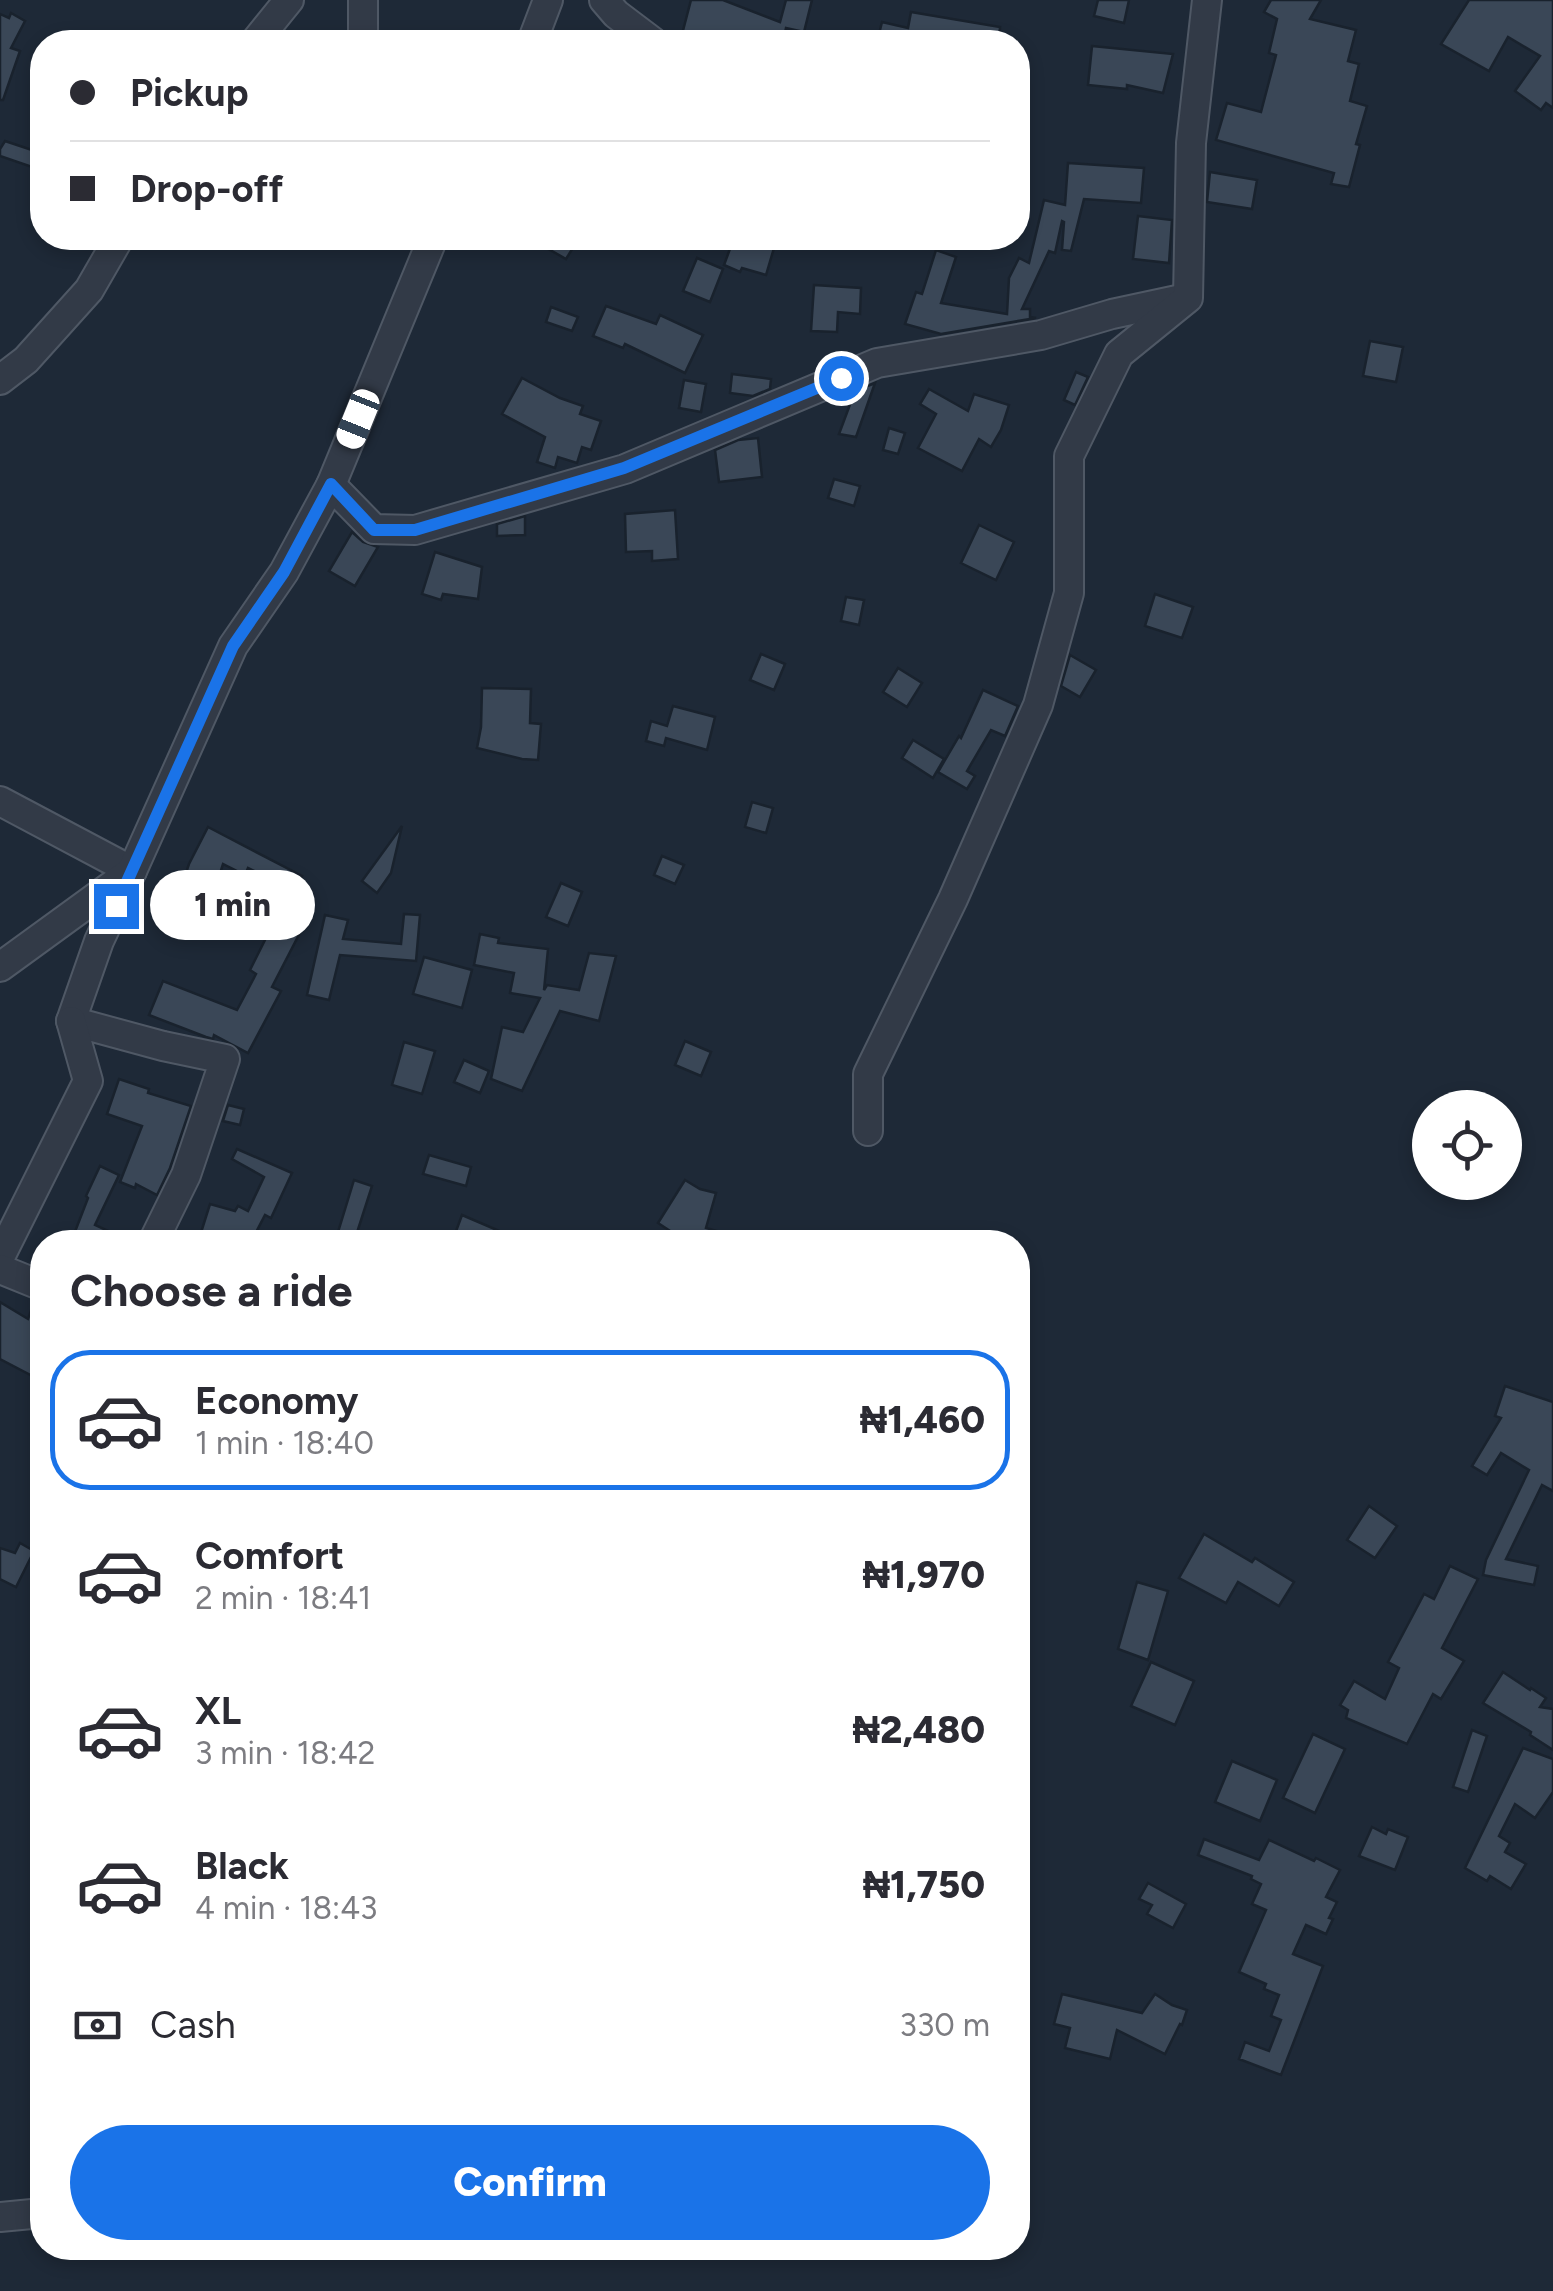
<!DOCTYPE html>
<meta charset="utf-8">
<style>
:root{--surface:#fff;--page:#f2f2f3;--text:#2b2b33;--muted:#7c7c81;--line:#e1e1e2;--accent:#1a73e8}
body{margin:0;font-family:Figtree,sans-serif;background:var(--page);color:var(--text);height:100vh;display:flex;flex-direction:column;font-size:38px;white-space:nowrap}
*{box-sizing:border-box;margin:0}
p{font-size:32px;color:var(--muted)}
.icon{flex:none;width:55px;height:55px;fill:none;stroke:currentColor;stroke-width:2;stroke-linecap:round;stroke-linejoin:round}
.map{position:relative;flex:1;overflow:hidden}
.drawer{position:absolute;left:30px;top:1230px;width:1000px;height:1030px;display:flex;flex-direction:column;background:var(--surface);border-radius:40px;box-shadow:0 5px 15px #0003}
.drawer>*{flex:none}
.top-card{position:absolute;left:30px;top:30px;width:1000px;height:220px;border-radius:40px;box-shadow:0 5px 15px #0003;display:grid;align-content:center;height:220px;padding:0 40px;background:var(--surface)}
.buttons{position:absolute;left:1412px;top:1090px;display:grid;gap:20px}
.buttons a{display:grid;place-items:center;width:110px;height:110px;border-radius:50%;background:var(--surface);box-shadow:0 5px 15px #0003;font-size:50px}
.end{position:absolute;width:45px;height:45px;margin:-22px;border:12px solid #1a73e8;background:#fff;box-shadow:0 0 0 5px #fff}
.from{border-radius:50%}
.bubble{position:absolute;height:70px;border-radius:35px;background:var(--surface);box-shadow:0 5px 15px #0003;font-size:32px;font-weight:800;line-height:70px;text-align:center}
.car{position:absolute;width:30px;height:60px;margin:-30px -15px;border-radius:12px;box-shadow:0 0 8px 2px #0007;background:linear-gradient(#fff 24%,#345 0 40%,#fff 0 76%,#345 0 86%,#fff 0)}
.top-card b{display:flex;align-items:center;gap:35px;height:95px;font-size:38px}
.top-card b+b{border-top:2px solid var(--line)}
.top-card i{width:25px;height:25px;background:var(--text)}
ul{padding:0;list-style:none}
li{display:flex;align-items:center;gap:30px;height:140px;margin:0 20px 15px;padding:0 20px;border:5px solid transparent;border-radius:40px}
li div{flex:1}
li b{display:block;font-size:38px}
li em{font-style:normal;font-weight:800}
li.selected{border-color:var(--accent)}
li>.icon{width:90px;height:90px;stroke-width:1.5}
h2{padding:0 40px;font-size:45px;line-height:120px}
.pay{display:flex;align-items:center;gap:25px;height:110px;padding:0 40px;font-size:38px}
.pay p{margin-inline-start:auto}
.button{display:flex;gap:20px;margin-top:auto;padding:20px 40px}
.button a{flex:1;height:115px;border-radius:60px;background:var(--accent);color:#fff;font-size:40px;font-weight:800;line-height:115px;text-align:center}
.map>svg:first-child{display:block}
.building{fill:#3a4757;stroke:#19222d;stroke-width:2.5}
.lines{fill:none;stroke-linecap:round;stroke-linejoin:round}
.minor-casing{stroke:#4f5865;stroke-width:32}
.minor{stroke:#323a47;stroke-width:28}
.route{stroke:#1a73e8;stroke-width:12}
</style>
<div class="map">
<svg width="1553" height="2291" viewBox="0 0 1553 2291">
<rect width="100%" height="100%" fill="#1e2937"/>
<g class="building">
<path d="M 691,0 L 723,0 L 780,22 L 786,0 L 812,0 L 804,32 L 786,28 L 783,42 L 680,42 Z"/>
<path d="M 1098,0 L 1129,0 L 1124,23 L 1094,16 Z"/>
<path d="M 1271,0 L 1321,0 L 1310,19 L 1356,30 L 1348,61 L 1359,64 L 1350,101 L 1367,106 L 1356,144 L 1360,145 L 1349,187 L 1331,184 L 1334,173 L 1216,140 L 1227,103 L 1261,112 L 1276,55 L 1269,53 L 1277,19 L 1264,12 Z"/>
<path d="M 1469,0 L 1553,0 L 1553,108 L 1546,103 L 1541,110 L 1515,91 L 1540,56 L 1508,37 L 1489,71 L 1441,44 Z"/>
<path d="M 911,12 L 1000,27 L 999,42 L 877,42 L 882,22 L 908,28 Z"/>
<path d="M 11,13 L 25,21 L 11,48 L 20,51 L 3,100 L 0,100 L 0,14 L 9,18 Z"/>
<path d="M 1092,46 L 1173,54 L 1163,93 L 1127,85 L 1127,89 L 1088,85 Z"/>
<path d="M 5,141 L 38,152 L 32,167 L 0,156 L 0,149 Z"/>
<path d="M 1068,163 L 1144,168 L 1141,203 L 1084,199 L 1071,251 L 1062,250 L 1064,222 L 1062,221 L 1055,253 L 1049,251 L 1022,309 L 1030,309 L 1030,317 L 1036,318 L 941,334 L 905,324 L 916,292 L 922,294 L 936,250 L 956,257 L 941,303 L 1007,314 L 1009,278 L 1019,258 L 1029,263 L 1044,200 L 1065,205 Z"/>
<path d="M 1210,172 L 1257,180 L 1252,209 L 1207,202 Z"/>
<path d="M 1138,216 L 1172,220 L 1169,263 L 1133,259 Z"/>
<path d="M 529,238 L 579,238 L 566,259 Z"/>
<path d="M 734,238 L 777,238 L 766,275 L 742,268 L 740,272 L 724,265 Z"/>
<path d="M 697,258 L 723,269 L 710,302 L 683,291 Z"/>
<path d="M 814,285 L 861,288 L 860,314 L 838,312 L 837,332 L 811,331 Z"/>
<path d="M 606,306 L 656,324 L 660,315 L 703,335 L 685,373 L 625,344 L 623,348 L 593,336 Z"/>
<path d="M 551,307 L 578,317 L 572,331 L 546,322 Z"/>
<path d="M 1370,341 L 1403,347 L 1396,382 L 1363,376 Z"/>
<path d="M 1076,372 L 1088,377 L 1075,405 L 1064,400 Z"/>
<path d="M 732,374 L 771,379 L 770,389 L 753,396 L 730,393 Z"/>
<path d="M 522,378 L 560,398 L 583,406 L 580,414 L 601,421 L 591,450 L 582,447 L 577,463 L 558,457 L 555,468 L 537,462 L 545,437 L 502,414 Z"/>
<path d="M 684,380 L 706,384 L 701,412 L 679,408 Z"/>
<path d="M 875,383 L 856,437 L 839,434 L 855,391 Z"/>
<path d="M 929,389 L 968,411 L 974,394 L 1009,405 L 1001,430 L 991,447 L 979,439 L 962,471 L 918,448 L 936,414 L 920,404 Z"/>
<path d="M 889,428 L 905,433 L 898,454 L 883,450 Z"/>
<path d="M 758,438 L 762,477 L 719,482 L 715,450 L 738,440 Z"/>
<path d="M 834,479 L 860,486 L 854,506 L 828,498 Z"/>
<path d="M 675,510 L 678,559 L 652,561 L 652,551 L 626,552 L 625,514 Z"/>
<path d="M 525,516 L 525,535 L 497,536 L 497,524 Z"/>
<path d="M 979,525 L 1014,542 L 996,580 L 961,563 Z"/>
<path d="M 352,532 L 363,542 L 378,547 L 355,586 L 329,571 Z"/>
<path d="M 435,552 L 482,567 L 478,599 L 443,594 L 441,600 L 422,594 Z"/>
<path d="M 1155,594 L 1193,607 L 1182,638 L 1145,626 Z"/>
<path d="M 846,597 L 864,600 L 859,625 L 841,621 Z"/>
<path d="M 761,654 L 785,664 L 774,690 L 750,680 Z"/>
<path d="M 1070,655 L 1096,670 L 1080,697 L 1061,686 Z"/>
<path d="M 898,668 L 922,683 L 907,707 L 883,692 Z"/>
<path d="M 482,688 L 531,689 L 530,723 L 541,724 L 538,760 L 522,759 L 477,748 L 481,727 Z"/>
<path d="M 983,690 L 1018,706 L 1005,736 L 991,730 L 967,771 L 975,776 L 967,789 L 938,772 L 959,736 L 961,738 Z"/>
<path d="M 673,706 L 715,717 L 707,750 L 666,738 L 664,746 L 646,741 L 651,721 L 667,726 Z"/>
<path d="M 913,740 L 944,759 L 933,778 L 902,758 Z"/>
<path d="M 752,802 L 773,808 L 766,833 L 745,827 Z"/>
<path d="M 402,826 L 391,873 L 377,893 L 362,881 Z"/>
<path d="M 208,827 L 302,876 L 294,891 L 248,868 L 245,875 L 223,864 L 200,936 L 168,926 L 189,864 Z"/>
<path d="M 662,856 L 684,865 L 675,884 L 654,875 Z"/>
<path d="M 561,883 L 582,892 L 568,926 L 546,917 Z"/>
<path d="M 281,908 L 306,921 L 272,987 L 281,991 L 248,1053 L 214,1035 L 213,1039 L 206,1037 L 149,1015 L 163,981 L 237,1010 L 256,974 L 250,970 Z"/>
<path d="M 404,914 L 420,915 L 416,961 L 340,955 L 329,1000 L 307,995 L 325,915 L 348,920 L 343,939 L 401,944 Z"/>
<path d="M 480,934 L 499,938 L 498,943 L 548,949 L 544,990 L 547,985 L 579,990 L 589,953 L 616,956 L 599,1021 L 560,1011 L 522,1091 L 491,1079 L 502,1027 L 523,1032 L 540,998 L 510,993 L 514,973 L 474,965 Z"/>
<path d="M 424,957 L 472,970 L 462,1008 L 413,994 Z"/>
<path d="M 685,1041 L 711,1052 L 701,1076 L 675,1065 Z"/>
<path d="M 404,1042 L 435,1051 L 422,1094 L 392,1085 Z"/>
<path d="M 464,1060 L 489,1071 L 480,1093 L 454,1082 Z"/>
<path d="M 119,1079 L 149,1089 L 148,1093 L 191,1106 L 170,1168 L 157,1195 L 136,1184 L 135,1188 L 120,1182 L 142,1126 L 107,1114 Z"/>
<path d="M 228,1105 L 244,1109 L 240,1125 L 223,1121 Z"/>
<path d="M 237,1149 L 292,1173 L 271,1218 L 265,1215 L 251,1242 L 198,1242 L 210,1204 L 235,1211 L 238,1206 L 248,1211 L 264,1177 L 232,1159 Z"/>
<path d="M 429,1155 L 471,1167 L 466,1186 L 423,1174 Z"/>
<path d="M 100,1166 L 119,1175 L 95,1225 L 132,1242 L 71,1242 L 88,1198 L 86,1196 Z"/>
<path d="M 354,1180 L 372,1186 L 354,1242 L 335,1242 Z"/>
<path d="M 685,1180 L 700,1189 L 716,1193 L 706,1228 L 741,1238 L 740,1242 L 687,1242 L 658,1223 Z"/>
<path d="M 462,1215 L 525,1242 L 452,1242 Z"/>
<path d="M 0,1302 L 28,1319 L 34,1302 L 42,1303 L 42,1381 L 0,1359 Z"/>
<path d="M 1505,1386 L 1553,1402 L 1553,1491 L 1542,1485 L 1506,1559 L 1538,1566 L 1534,1585 L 1483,1575 L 1486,1560 L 1529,1470 L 1501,1453 L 1487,1475 L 1472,1466 L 1501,1418 L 1495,1416 Z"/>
<path d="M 1369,1506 L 1397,1526 L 1375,1558 L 1347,1540 Z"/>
<path d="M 1204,1534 L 1252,1562 L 1255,1558 L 1294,1582 L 1279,1606 L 1238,1582 L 1226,1603 L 1179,1578 Z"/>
<path d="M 20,1543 L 34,1551 L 16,1587 L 0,1579 L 0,1548 L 15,1553 Z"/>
<path d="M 1450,1566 L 1478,1579 L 1442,1648 L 1464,1661 L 1441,1699 L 1433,1694 L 1407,1744 L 1346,1718 L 1348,1710 L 1340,1705 L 1354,1681 L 1385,1699 L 1399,1668 L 1388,1662 L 1424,1594 L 1434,1599 Z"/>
<path d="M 1137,1582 L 1168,1591 L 1148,1660 L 1118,1649 Z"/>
<path d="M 1151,1662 L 1194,1681 L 1175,1725 L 1131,1706 Z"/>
<path d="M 1503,1672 L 1530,1690 L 1531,1688 L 1546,1698 L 1540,1707 L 1553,1709 L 1553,1750 L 1530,1735 L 1531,1732 L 1483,1703 Z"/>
<path d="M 1472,1730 L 1487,1736 L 1468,1792 L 1453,1787 Z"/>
<path d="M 1313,1734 L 1345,1749 L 1315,1813 L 1283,1798 Z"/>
<path d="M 1523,1748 L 1553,1759 L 1553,1792 L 1535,1818 L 1515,1804 L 1499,1836 L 1510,1843 L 1505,1852 L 1526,1864 L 1511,1889 L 1490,1876 L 1487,1881 L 1465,1868 Z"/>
<path d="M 1232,1761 L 1277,1780 L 1260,1821 L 1215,1802 Z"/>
<path d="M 1372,1827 L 1386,1834 L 1388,1829 L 1408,1837 L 1395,1870 L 1359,1856 Z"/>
<path d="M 1204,1839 L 1259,1860 L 1269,1840 L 1314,1861 L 1316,1858 L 1340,1870 L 1326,1897 L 1337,1902 L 1329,1918 L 1333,1919 L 1326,1934 L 1306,1925 L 1293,1954 L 1323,1966 L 1281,2075 L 1239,2059 L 1245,2042 L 1269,2051 L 1281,2020 L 1271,2016 L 1279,1995 L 1264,1989 L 1266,1984 L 1239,1972 L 1266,1910 L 1252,1904 L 1261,1884 L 1251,1879 L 1252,1876 L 1198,1855 Z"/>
<path d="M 1148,1883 L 1186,1904 L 1173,1928 L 1147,1914 L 1152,1905 L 1139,1899 Z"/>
<path d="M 1062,1994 L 1142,2013 L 1155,1994 L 1172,2005 L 1187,2010 L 1182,2025 L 1180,2024 L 1165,2054 L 1117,2030 L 1110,2059 L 1065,2048 L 1070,2028 L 1054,2024 Z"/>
</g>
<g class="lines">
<defs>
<g id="minor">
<path d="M 604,0 L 616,14 L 653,42"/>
<path d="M 255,42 L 289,0"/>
<path d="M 363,42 L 363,0"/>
<path d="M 532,42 L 548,0"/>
<path d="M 0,380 L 26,360 L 89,290 L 119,238"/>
<path d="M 331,485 L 374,529 L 415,530 L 625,469 L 877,363 L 1041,335 L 1112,314 L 1182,299"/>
<path d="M 0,801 L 132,871 L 99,941 L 71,1021 L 163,1046 L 225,1059 L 186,1175 L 153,1242"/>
<path d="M 0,967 L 132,871 L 233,646 L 284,572 L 331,485 L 433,238"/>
<path d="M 868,1131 L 868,1074 L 953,899 L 1038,705 L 1069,593 L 1069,456 L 1119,354 L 1188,298 L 1191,143 L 1207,0"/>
<path d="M 0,1257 L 88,1081 L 71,1021"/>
<path d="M 0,1269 L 42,1286"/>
<path d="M 0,2217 L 42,2213"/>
</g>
</defs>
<use href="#minor" class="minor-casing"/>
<use href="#minor" class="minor"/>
</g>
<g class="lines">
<path class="route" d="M 116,906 L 233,646 L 284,572 L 331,484 L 374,530 L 415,530 L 624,468 L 841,378"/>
</g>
</svg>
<div class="buttons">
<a><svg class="icon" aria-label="locate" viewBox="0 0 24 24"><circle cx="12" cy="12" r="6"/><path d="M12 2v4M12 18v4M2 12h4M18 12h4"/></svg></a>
</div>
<i class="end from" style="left:841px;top:378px"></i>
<i class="end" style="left:116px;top:906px"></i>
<div class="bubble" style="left:150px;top:870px;width:165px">1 min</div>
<i class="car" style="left:358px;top:419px;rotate:202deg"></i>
<div class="top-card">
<b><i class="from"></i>Pickup</b>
<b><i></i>Drop-off</b>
</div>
<section class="drawer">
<h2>Choose a ride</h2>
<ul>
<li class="selected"><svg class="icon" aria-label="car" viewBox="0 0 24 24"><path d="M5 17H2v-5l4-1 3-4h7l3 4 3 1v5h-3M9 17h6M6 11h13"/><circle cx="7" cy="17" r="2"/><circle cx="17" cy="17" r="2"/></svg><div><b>Economy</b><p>1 min · 18:40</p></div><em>₦1,460</em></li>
<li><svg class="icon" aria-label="car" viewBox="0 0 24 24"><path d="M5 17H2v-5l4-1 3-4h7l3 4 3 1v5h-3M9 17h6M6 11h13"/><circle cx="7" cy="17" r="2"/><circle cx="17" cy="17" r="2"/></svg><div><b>Comfort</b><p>2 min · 18:41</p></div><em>₦1,970</em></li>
<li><svg class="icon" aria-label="car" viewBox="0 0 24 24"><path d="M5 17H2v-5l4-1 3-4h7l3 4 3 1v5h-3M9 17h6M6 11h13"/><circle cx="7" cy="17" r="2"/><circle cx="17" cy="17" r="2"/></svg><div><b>XL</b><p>3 min · 18:42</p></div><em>₦2,480</em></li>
<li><svg class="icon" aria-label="car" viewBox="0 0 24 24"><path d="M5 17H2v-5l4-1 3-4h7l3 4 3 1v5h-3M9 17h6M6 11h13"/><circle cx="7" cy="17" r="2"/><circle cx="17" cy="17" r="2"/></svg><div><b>Black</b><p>4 min · 18:43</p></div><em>₦1,750</em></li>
</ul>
<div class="pay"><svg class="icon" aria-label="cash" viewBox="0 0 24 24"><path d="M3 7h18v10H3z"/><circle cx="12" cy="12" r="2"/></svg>Cash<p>330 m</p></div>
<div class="button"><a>Confirm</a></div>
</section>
</div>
